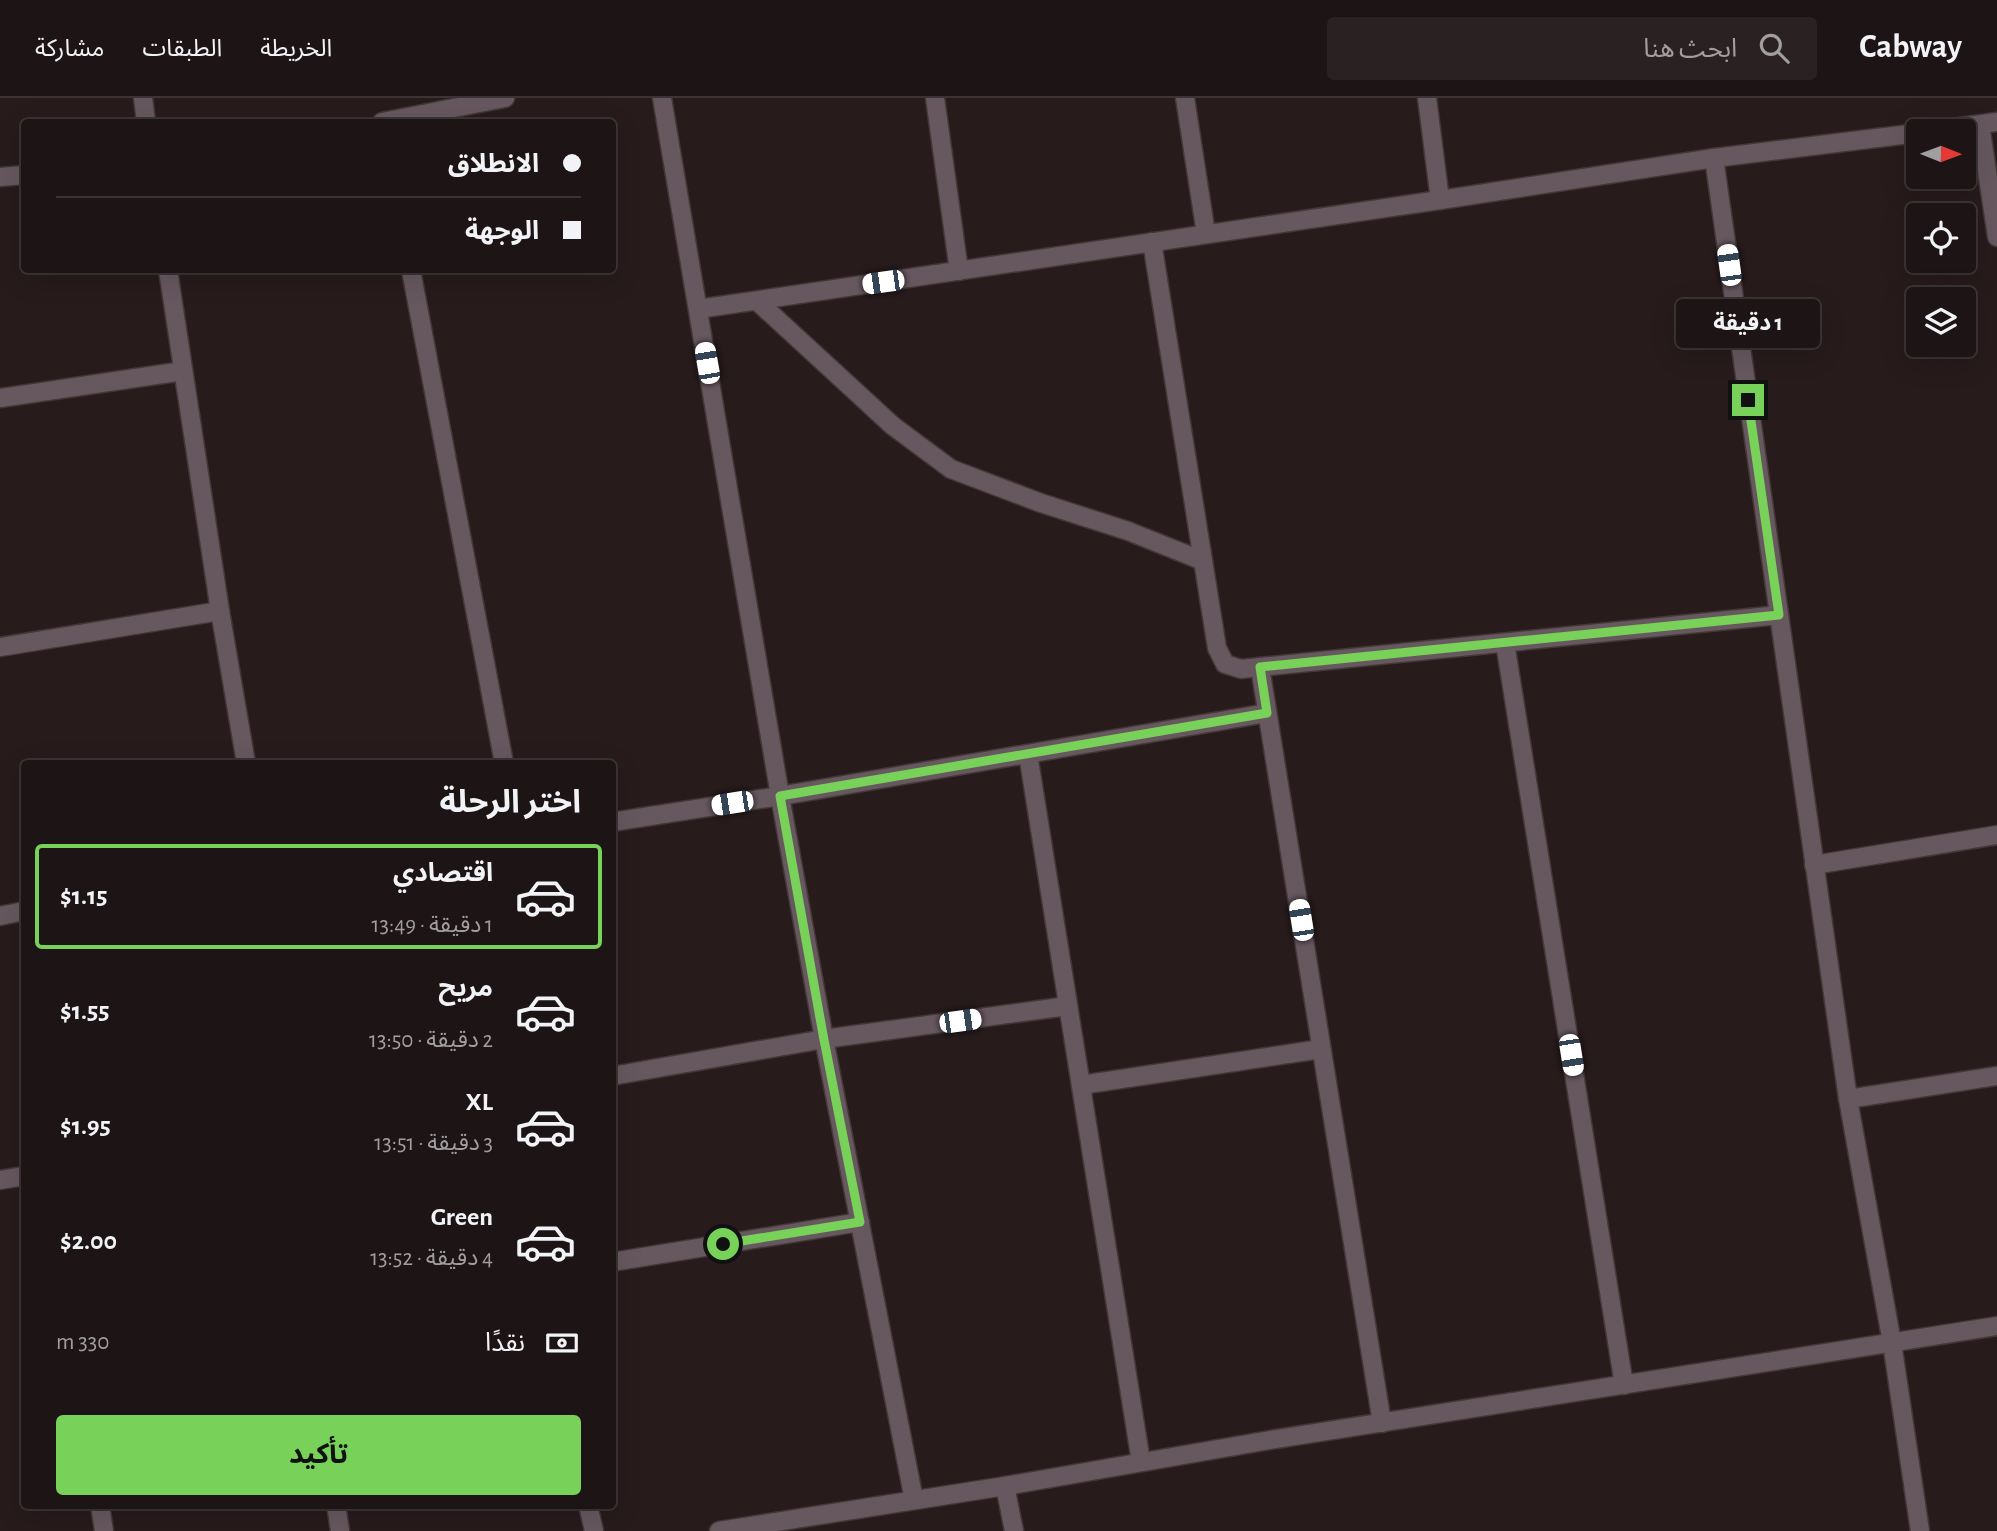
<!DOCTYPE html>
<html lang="ar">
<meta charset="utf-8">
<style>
:root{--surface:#1d1415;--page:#2a2122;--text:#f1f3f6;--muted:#a09ea0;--line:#3b3334;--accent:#78d158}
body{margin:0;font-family:"Alegreya Sans","Noto Sans Arabic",sans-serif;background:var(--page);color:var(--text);direction:rtl;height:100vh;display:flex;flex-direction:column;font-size:26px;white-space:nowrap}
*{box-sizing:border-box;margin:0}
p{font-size:23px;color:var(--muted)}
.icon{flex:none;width:38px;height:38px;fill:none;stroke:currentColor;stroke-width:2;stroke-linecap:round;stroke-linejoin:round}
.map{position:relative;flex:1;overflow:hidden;direction:ltr}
.panel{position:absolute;left:21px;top:662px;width:595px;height:749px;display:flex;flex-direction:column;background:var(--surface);border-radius:7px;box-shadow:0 7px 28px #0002,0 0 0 2px var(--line);direction:rtl}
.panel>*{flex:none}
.top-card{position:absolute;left:21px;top:21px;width:595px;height:154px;border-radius:7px;box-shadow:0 7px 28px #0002,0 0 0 2px var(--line);direction:rtl;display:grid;align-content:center;height:154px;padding:0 35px;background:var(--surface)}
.needle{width:46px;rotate:91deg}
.fabs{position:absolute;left:1906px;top:21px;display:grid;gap:14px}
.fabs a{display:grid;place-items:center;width:70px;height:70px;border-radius:7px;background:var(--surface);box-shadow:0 7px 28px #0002,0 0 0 2px var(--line);font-size:35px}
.end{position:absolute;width:32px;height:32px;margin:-16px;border:9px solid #78d158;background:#111;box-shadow:0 0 0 4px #111}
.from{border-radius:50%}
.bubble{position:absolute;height:49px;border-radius:7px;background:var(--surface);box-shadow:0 7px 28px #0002,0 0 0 2px var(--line);font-size:23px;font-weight:700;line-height:49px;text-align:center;direction:rtl}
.car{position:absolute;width:21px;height:42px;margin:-21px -10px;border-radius:9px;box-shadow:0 0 5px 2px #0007;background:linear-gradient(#fff 24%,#345 0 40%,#fff 0 76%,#345 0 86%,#fff 0)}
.top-card b{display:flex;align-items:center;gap:24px;height:66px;font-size:26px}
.top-card b+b{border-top:2px solid var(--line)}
.top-card i{width:18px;height:18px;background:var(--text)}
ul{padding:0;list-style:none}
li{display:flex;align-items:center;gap:21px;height:105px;margin:0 14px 10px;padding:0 21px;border:4px solid transparent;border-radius:7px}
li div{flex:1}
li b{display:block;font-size:26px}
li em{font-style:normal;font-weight:700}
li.selected{border-color:var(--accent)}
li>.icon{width:63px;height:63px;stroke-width:1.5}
h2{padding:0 35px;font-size:32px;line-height:84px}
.pay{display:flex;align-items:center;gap:18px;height:77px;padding:0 35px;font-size:26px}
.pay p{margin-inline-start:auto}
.action{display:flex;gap:14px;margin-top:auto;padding:14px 35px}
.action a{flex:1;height:80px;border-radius:7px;background:var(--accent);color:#111;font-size:28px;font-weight:700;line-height:80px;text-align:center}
header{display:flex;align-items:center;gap:42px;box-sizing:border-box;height:98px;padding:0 35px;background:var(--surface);border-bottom:2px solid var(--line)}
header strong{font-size:33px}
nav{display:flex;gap:38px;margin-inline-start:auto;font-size:24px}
.search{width:490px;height:63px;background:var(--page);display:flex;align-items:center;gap:18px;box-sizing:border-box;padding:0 24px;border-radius:7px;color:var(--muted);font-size:26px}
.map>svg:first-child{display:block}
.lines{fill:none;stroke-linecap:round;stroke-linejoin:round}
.minor-casing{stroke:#433738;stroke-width:21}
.minor{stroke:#67585f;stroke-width:18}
.route{stroke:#78d158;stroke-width:9}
</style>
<header>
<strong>Cabway</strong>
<div class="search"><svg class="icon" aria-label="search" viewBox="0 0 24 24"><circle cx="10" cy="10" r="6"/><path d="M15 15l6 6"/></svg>ابحث هنا</div>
<nav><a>الخريطة</a><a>الطبقات</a><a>مشاركة</a></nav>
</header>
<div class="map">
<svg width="1997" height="1433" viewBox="0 0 1997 1433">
<rect width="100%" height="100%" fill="#271b1c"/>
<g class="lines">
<defs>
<g id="minor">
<path d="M 143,0 L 146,24"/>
<path d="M 662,0 L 780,698 L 824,941 L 914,1402"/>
<path d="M 935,0 L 959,173"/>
<path d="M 1185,0 L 1206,136"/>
<path d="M 1427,0 L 1440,102"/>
<path d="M 382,24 L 505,0"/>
<path d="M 1980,27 L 1997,139"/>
<path d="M 1931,33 L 1997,24"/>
<path d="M 1714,60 L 1848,1001 L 1892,1245 L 1920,1433"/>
<path d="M 0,79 L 24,77"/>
<path d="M 1152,144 L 1217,550 L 1225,566 L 1241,571 L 1260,569 L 1779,517"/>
<path d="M 168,172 L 220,513 L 246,665"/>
<path d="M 411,172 L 504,665"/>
<path d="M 757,203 L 893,328 L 951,371 L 1041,405 L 1128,433 L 1203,463"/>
<path d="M 698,211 L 1440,102 L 1714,60 L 1918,35"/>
<path d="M 0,300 L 183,273"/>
<path d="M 1505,545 L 1624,1287"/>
<path d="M 0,549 L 220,513"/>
<path d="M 1260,569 L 1382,1325"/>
<path d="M 1028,656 L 1141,1364"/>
<path d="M 612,724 L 780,698 L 1267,615"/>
<path d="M 1814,767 L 1997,737"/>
<path d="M 0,818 L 24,813"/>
<path d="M 612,978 L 824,941 L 1068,908"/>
<path d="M 1081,987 L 1321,951"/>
<path d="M 1848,1001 L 1997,978"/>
<path d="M 0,1082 L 24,1078"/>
<path d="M 612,1164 L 860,1124"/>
<path d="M 1005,1388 L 1014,1433"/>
<path d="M 100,1407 L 104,1433"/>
<path d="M 336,1407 L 340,1433"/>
<path d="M 588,1407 L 594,1433"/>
<path d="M 719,1433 L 1005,1388 L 1270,1342 L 1997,1228"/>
</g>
</defs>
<use href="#minor" class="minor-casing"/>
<use href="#minor" class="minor"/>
</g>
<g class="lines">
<path class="route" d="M 723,1146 L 860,1124 L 824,942 L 780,698 L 1267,615 L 1260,569 L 1779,517 L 1748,302"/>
</g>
</svg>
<div class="fabs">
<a><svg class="needle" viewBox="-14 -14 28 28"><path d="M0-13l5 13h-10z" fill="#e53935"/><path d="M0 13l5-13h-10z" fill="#a09ea0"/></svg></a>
<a><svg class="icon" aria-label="locate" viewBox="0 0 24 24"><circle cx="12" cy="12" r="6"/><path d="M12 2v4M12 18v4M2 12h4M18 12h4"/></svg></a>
<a><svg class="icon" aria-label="layers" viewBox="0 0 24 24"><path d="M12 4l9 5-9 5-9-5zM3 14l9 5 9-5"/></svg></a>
</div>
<i class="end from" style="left:723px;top:1146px"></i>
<i class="end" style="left:1748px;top:302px"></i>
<div class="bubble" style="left:1676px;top:201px;width:144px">1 دقيقة</div>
<i class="car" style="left:1729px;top:167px;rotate:352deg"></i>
<i class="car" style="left:883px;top:184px;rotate:262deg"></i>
<i class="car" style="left:707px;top:265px;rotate:350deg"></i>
<i class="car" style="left:732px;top:705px;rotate:261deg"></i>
<i class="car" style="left:1301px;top:822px;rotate:351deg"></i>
<i class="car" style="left:960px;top:923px;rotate:82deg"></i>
<i class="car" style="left:1571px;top:957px;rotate:171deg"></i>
<div class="top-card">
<b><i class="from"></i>الانطلاق</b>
<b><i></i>الوجهة</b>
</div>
<section class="panel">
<h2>اختر الرحلة</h2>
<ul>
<li class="selected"><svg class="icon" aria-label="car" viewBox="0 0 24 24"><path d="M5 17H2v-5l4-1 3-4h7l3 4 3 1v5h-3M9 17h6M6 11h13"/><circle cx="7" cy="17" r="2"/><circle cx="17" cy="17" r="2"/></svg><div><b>اقتصادي</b><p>1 دقيقة · 13:49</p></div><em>$1.15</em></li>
<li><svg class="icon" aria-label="car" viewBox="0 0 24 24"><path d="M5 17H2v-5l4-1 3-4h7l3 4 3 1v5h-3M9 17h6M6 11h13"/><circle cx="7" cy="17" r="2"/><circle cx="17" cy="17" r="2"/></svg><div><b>مريح</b><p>2 دقيقة · 13:50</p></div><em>$1.55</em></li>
<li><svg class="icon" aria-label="car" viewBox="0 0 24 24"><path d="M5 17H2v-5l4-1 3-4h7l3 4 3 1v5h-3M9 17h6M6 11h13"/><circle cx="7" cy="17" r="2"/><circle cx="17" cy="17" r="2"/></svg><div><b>XL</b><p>3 دقيقة · 13:51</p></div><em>$1.95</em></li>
<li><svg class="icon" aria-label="car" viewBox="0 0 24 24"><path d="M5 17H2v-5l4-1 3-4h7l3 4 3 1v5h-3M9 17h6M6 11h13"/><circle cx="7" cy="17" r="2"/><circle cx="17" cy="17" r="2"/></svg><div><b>Green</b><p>4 دقيقة · 13:52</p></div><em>$2.00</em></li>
</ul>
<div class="pay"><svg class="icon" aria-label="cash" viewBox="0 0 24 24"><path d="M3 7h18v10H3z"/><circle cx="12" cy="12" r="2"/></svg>نقدًا<p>330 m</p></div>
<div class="action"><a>تأكيد</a></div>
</section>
</div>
